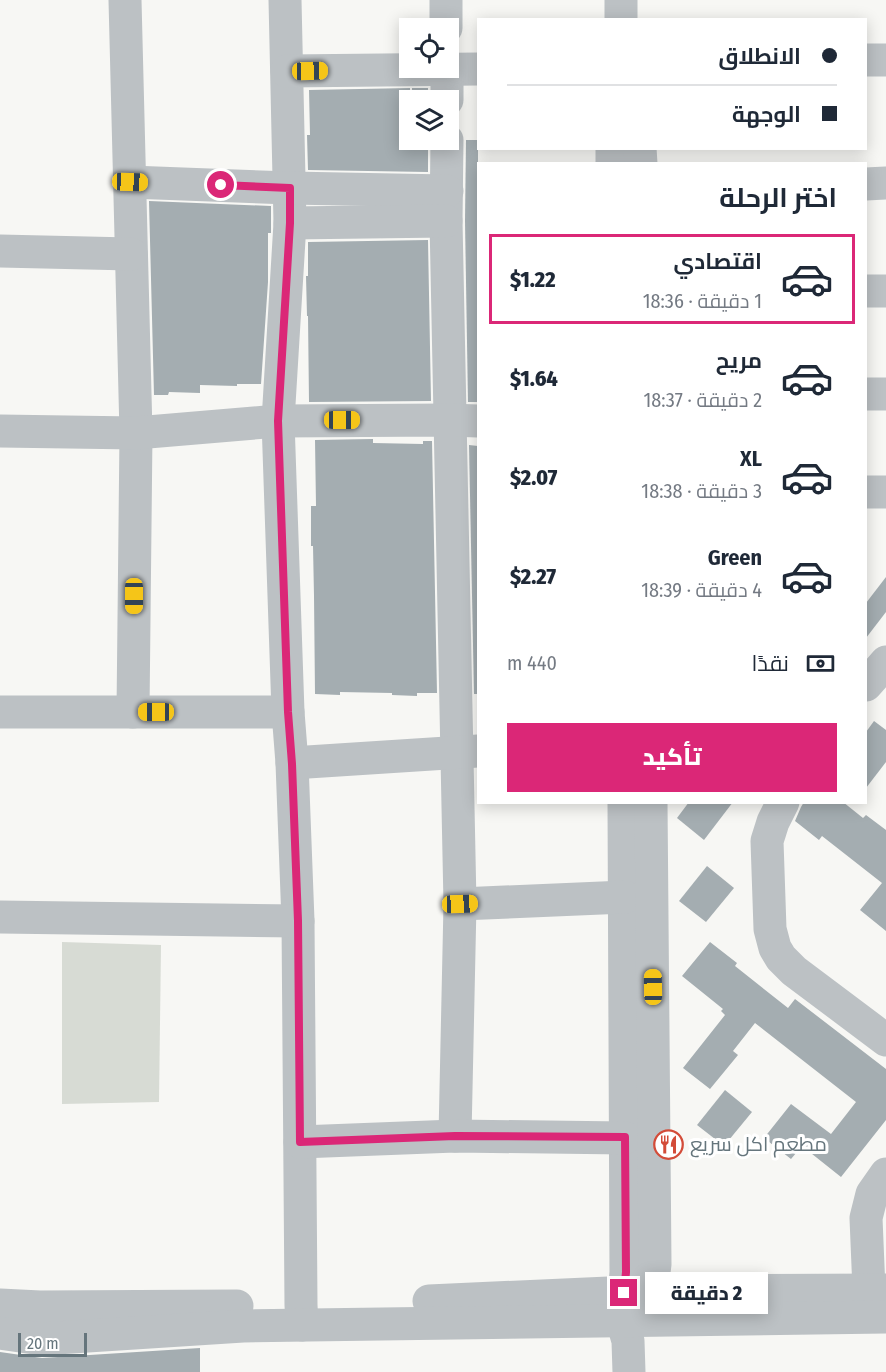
<!DOCTYPE html>
<html lang="ar">
<meta charset="utf-8">
<style>
:root{--surface:#fff;--page:#f6f6f7;--text:#1f2937;--muted:#747a83;--line:#e0e1e3;--accent:#db2777}
body{margin:0;font-family:"Fira Sans Condensed",Cairo,sans-serif;background:var(--page);color:var(--text);direction:rtl;height:100vh;display:flex;flex-direction:column;font-size:22px;white-space:nowrap}
*{box-sizing:border-box;margin:0}
p{font-size:20px;color:var(--muted)}
.icon{flex:none;width:33px;height:33px;fill:none;stroke:currentColor;stroke-width:2;stroke-linecap:round;stroke-linejoin:round}
.map{position:relative;flex:1;overflow:hidden;direction:ltr}
.side{position:absolute;left:477px;top:162px;width:390px;height:642px;display:flex;flex-direction:column;background:var(--surface);border-radius:0px;box-shadow:0 3px 15px #0003;direction:rtl}
.side>*{flex:none}
.hud{position:absolute;left:477px;top:18px;width:390px;height:132px;border-radius:0px;box-shadow:0 3px 15px #0003;direction:rtl;display:grid;align-content:center;height:132px;padding:0 30px;background:var(--surface)}
.buttons{position:absolute;left:399px;top:18px;display:grid;gap:12px}
.buttons a{display:grid;place-items:center;width:60px;height:60px;border-radius:0px;background:var(--surface);box-shadow:0 3px 15px #0003;font-size:30px}
.scale{position:absolute;left:18px;bottom:15px;width:69px;box-sizing:border-box;padding-left:6px;border:3px solid #65757c;border-top:0;font-size:16px;line-height:21px;white-space:nowrap;color:#65757c;-webkit-text-stroke:4px #fff;paint-order:stroke}
.end{position:absolute;width:27px;height:27px;margin:-14px;border:8px solid #db2777;background:#fff;box-shadow:0 0 0 3px #fff}
.from{border-radius:50%}
.bubble{position:absolute;height:42px;border-radius:0px;background:var(--surface);box-shadow:0 3px 15px #0003;font-size:20px;font-weight:800;line-height:42px;text-align:center;direction:rtl}
.car{position:absolute;width:18px;height:36px;margin:-18px -9px;border-radius:8px;box-shadow:0 0 4px 2px #0007;background:linear-gradient(#f5c518 24%,#345 0 40%,#f5c518 0 76%,#345 0 86%,#f5c518 0)}
.hud b{display:flex;align-items:center;gap:21px;height:57px;font-size:22px}
.hud b+b{border-top:2px solid var(--line)}
.hud i{width:15px;height:15px;background:var(--text)}
ul{padding:0;list-style:none}
li{display:flex;align-items:center;gap:18px;height:90px;margin:0 12px 9px;padding:0 18px;border:3px solid transparent;border-radius:0px}
li div{flex:1}
li b{display:block;font-size:22px}
li em{font-style:normal;font-weight:800}
li.current{border-color:var(--accent)}
li>.icon{width:54px;height:54px;stroke-width:1.5}
h2{padding:0 30px;font-size:27px;line-height:72px}
.pay{display:flex;align-items:center;gap:15px;height:66px;padding:0 30px;font-size:22px}
.pay p{margin-inline-start:auto}
.action{display:flex;gap:12px;margin-top:auto;padding:12px 30px}
.action a{flex:1;height:69px;border-radius:0px;background:var(--accent);color:#fff;font-size:24px;font-weight:800;line-height:69px;text-align:center}
.map>svg:first-child{display:block}
.green{fill:#d7dbd4}
.building{fill:#a4adb1}
.lines{fill:none;stroke-linecap:round;stroke-linejoin:round}
.minor{stroke:#bcc1c4;stroke-width:33}
.route{stroke:#db2777;stroke-width:8}
.labels{text-anchor:middle;stroke-width:6;stroke-linejoin:round;paint-order:stroke}
.poi-label{font-size:20px;fill:#65757c;stroke:#fff;text-anchor:start}
</style>
<div class="map">
<svg width="886" height="1372" viewBox="0 0 886 1372">
<rect width="100%" height="100%" fill="#f7f7f4"/>
<path class="green" d="M 62,942 L 161,945 L 159,1102 L 62,1104 Z"/>
<g class="building">
<path d="M 410,88 L 410,140 L 428,140 L 428,172 L 308,170 L 307,135 L 310,135 L 309,90 Z"/>
<rect x="412" y="88" width="16" height="12"/>
<path d="M 466,140 L 478,140 L 478,402 L 468,402 L 465,221 Z"/>
<path d="M 149,201 L 271,206 L 271,233 L 268,233 L 268,282 L 261,384 L 237,384 L 237,386 L 200,385 L 200,393 L 169,392 L 168,395 L 154,395 Z"/>
<path d="M 428,240 L 431,401 L 309,402 L 308,316 L 307,316 L 306,276 L 308,276 L 308,242 Z"/>
<path d="M 373,439 L 373,443 L 423,444 L 423,441 L 432,441 L 437,693 L 417,693 L 417,696 L 392,695 L 392,693 L 340,692 L 340,695 L 315,694 L 314,596 L 313,546 L 311,546 L 311,506 L 316,506 L 315,440 Z"/>
<path d="M 469,445 L 478,446 L 478,694 L 474,694 Z"/>
<path d="M 886,577 L 886,612 L 866,638 L 866,603 Z"/>
<path d="M 874,721 L 886,730 L 886,762 L 866,788 L 866,732 Z"/>
<path d="M 689,802 L 733,802 L 704,840 L 677,818 Z"/>
<path d="M 804,802 L 843,802 L 863,818 L 866,815 L 886,830 L 886,931 L 860,910 L 882,883 L 822,836 L 819,840 L 795,821 L 801,807 Z"/>
<path d="M 707,866 L 734,888 L 706,922 L 679,901 Z"/>
<path d="M 710,942 L 737,963 L 735,966 L 788,1008 L 795,999 L 886,1069 L 886,1120 L 841,1177 L 802,1146 L 791,1159 L 764,1138 L 791,1104 L 831,1134 L 856,1102 L 755,1023 L 733,1051 L 738,1055 L 710,1089 L 683,1068 L 725,1015 L 721,1011 L 723,1009 L 682,976 Z"/>
<path d="M 725,1090 L 752,1112 L 724,1146 L 697,1125 Z"/>
<path d="M 200,1348 L 200,1372 L 0,1372 L 0,1352 L 42,1358 Z"/>
</g>
<g class="lines">
<g class="minor">
<path d="M 125,0 L 136,433 L 133,712"/>
<path d="M 285,0 L 290,223 L 278,421 L 288,712 L 292,763 L 298,921 L 301,1305 L 302,1325"/>
<path d="M 446,0 L 446,28"/>
<path d="M 621,20 L 621,0"/>
<path d="M 866,60 L 886,60"/>
<path d="M 447,68 L 447,100"/>
<path d="M 287,71 L 478,69"/>
<path d="M 447,140 L 446,221 L 460,904 L 455,1136"/>
<path d="M 612,148 L 612,164"/>
<path d="M 640,148 L 641,164"/>
<path d="M 130,182 L 290,188 L 447,191"/>
<path d="M 866,184 L 886,183"/>
<path d="M 290,223 L 446,221"/>
<path d="M 0,251 L 131,254"/>
<path d="M 866,291 L 886,291"/>
<path d="M 866,394 L 886,394"/>
<path d="M 0,431 L 136,433 L 278,421 L 449,420 L 478,421"/>
<path d="M 866,492 L 886,492"/>
<path d="M 866,685 L 886,662"/>
<path d="M 0,712 L 288,712"/>
<path d="M 292,763 L 478,751"/>
<path d="M 624,802 L 626,1272 L 622,1320 L 628,1341 L 629,1372"/>
<path d="M 783,802 L 773,822 L 767,841 L 770,929 L 775,948 L 781,958 L 794,971 L 886,1040"/>
<path d="M 460,904 L 625,897"/>
<path d="M 0,917 L 298,921"/>
<path d="M 300,1142 L 455,1136 L 625,1138"/>
<path d="M 869,1290 L 866,1218 L 872,1194 L 886,1174"/>
<path d="M 429,1301 L 653,1291 L 886,1290"/>
<path d="M 0,1305 L 40,1307 L 237,1306"/>
<path d="M 649,1313 L 655,1264 L 651,802"/>
<path d="M 0,1333 L 41,1339 L 243,1326 L 886,1317"/>
</g>
</g>
<g class="lines">
<path class="route" d="M 221,185 L 290,188 L 290,223 L 278,421 L 288,712 L 292,764 L 298,921 L 300,1142 L 455,1136 L 625,1137 L 626,1272 L 624,1293"/>
</g>
<defs>
<symbol id="restaurant-ring" viewBox="-11 -11 22 22"><circle r="9.5" fill="#fff" stroke="#d34c39" stroke-width="1.5"/><path d="M-5-6h1v4h1v-4h1v4h1v-4h1v5L-1.5 .5V6h-2V.5L-5-1ZM5-6V6H3V1.5H1.5Q1.5-4 5-6Z" fill="#d34c39"/></symbol>
</defs>
<g fill-rule="evenodd">
<use href="#restaurant-ring" x="652" y="1128" width="33" height="33"/>
</g>
<g class="labels">
<g class="poi-label">
<text x="690" y="1151">مطعم اكل سريع</text>
</g>
</g>
</svg>
<div class="buttons">
<a><svg class="icon" aria-label="locate" viewBox="0 0 24 24"><circle cx="12" cy="12" r="6"/><path d="M12 2v4M12 18v4M2 12h4M18 12h4"/></svg></a>
<a><svg class="icon" aria-label="layers" viewBox="0 0 24 24"><path d="M12 4l9 5-9 5-9-5zM3 14l9 5 9-5"/></svg></a>
</div>
<div class="scale">20 m</div>
<i class="end from" style="left:221px;top:185px"></i>
<i class="end" style="left:624px;top:1293px"></i>
<div class="bubble" style="left:645px;top:1272px;width:123px">2 دقيقة</div>
<i class="car" style="left:310px;top:71px;rotate:89deg"></i>
<i class="car" style="left:130px;top:182px;rotate:92deg"></i>
<i class="car" style="left:342px;top:420px;rotate:90deg"></i>
<i class="car" style="left:134px;top:596px;rotate:180deg"></i>
<i class="car" style="left:156px;top:712px;rotate:270deg"></i>
<i class="car" style="left:460px;top:904px;rotate:88deg"></i>
<i class="car" style="left:653px;top:987px;rotate:359deg"></i>
<div class="hud">
<b><i class="from"></i>الانطلاق</b>
<b><i></i>الوجهة</b>
</div>
<section class="side">
<h2>اختر الرحلة</h2>
<ul>
<li class="current"><svg class="icon" aria-label="car" viewBox="0 0 24 24"><path d="M5 17H2v-5l4-1 3-4h7l3 4 3 1v5h-3M9 17h6M6 11h13"/><circle cx="7" cy="17" r="2"/><circle cx="17" cy="17" r="2"/></svg><div><b>اقتصادي</b><p>1 دقيقة · 18:36</p></div><em>$1.22</em></li>
<li><svg class="icon" aria-label="car" viewBox="0 0 24 24"><path d="M5 17H2v-5l4-1 3-4h7l3 4 3 1v5h-3M9 17h6M6 11h13"/><circle cx="7" cy="17" r="2"/><circle cx="17" cy="17" r="2"/></svg><div><b>مريح</b><p>2 دقيقة · 18:37</p></div><em>$1.64</em></li>
<li><svg class="icon" aria-label="car" viewBox="0 0 24 24"><path d="M5 17H2v-5l4-1 3-4h7l3 4 3 1v5h-3M9 17h6M6 11h13"/><circle cx="7" cy="17" r="2"/><circle cx="17" cy="17" r="2"/></svg><div><b>XL</b><p>3 دقيقة · 18:38</p></div><em>$2.07</em></li>
<li><svg class="icon" aria-label="car" viewBox="0 0 24 24"><path d="M5 17H2v-5l4-1 3-4h7l3 4 3 1v5h-3M9 17h6M6 11h13"/><circle cx="7" cy="17" r="2"/><circle cx="17" cy="17" r="2"/></svg><div><b>Green</b><p>4 دقيقة · 18:39</p></div><em>$2.27</em></li>
</ul>
<div class="pay"><svg class="icon" aria-label="cash" viewBox="0 0 24 24"><path d="M3 7h18v10H3z"/><circle cx="12" cy="12" r="2"/></svg>نقدًا<p>440 m</p></div>
<div class="action"><a>تأكيد</a></div>
</section>
</div>
